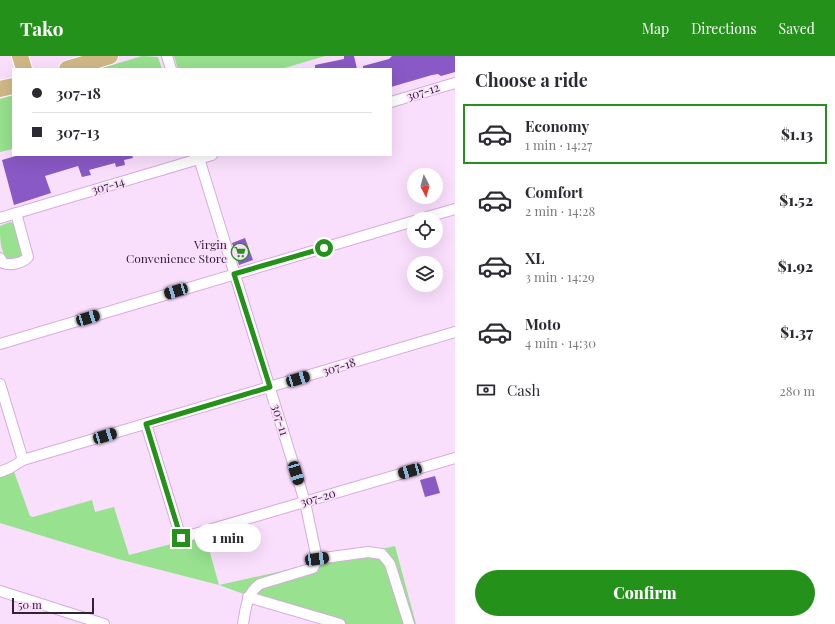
<!DOCTYPE html>
<meta charset="utf-8">
<style>
:root{--surface:#fff;--page:#f2f2f3;--text:#2b2b33;--muted:#7c7c81;--line:#e1e1e2;--accent:#24921a}
body{margin:0;font-family:"Playfair Display",serif;background:var(--page);color:var(--text);height:100vh;display:flex;flex-direction:column;font-size:15px;white-space:nowrap}
*{box-sizing:border-box;margin:0}
p{font-size:13px;color:var(--muted)}
.icon{flex:none;width:22px;height:22px;fill:none;stroke:currentColor;stroke-width:2;stroke-linecap:round;stroke-linejoin:round}
.map{position:relative;flex:1;overflow:hidden}
.drawer{display:flex;flex-direction:column;background:var(--surface);width:380px}
.drawer>*{flex:none}
.banner{position:absolute;left:12px;top:12px;width:380px;height:88px;border-radius:0px;box-shadow:0 4px 16px #0002;display:grid;align-content:center;height:88px;padding:0 20px;background:var(--surface)}
.needle{width:26px;rotate:174deg}
.tools{position:absolute;left:407px;top:112px;display:grid;gap:8px}
.tools a{display:grid;place-items:center;width:36px;height:36px;border-radius:50%;background:var(--surface);box-shadow:0 4px 16px #0002;font-size:20px}
.scale{position:absolute;left:12px;bottom:10px;width:82px;box-sizing:border-box;padding-left:4px;border:2px solid #332235;border-top:0;font-size:11px;line-height:14px;white-space:nowrap;color:#332235;-webkit-text-stroke:3px #fadffd;paint-order:stroke}
.end{position:absolute;width:18px;height:18px;margin:-9px;border:5px solid #24921a;background:#fff;box-shadow:0 0 0 2px #fff}
.from{border-radius:50%}
.bubble{position:absolute;height:28px;border-radius:14px;background:var(--surface);box-shadow:0 4px 16px #0002;font-size:13px;font-weight:800;line-height:28px;text-align:center}
.car{position:absolute;width:12px;height:24px;margin:-12px -6px;border-radius:5px;box-shadow:0 0 3px 1px #0007;background:linear-gradient(#222 24%,#8ab4d8 0 40%,#222 0 76%,#8ab4d8 0 86%,#222 0)}
.banner b{display:flex;align-items:center;gap:14px;height:38px;font-size:15px}
.banner b+b{border-top:1px solid var(--line)}
.banner i{width:10px;height:10px;background:var(--text)}
ul{padding:0;list-style:none}
li{display:flex;align-items:center;gap:12px;height:60px;margin:0 8px 6px;padding:0 12px;border:2px solid transparent;border-radius:0px}
li div{flex:1}
li b{display:block;font-size:15px}
li em{font-style:normal;font-weight:800}
li.current{border-color:var(--accent)}
li>.icon{width:36px;height:36px;stroke-width:1.5}
h2{padding:0 20px;font-size:18px;line-height:48px}
.pay{display:flex;align-items:center;gap:10px;height:44px;padding:0 20px;font-size:15px}
.pay p{margin-inline-start:auto}
.button{display:flex;gap:8px;margin-top:auto;padding:8px 20px}
.button a{flex:1;height:46px;border-radius:24px;background:var(--accent);color:#fff;font-size:16px;font-weight:800;line-height:46px;text-align:center}
header{display:flex;align-items:center;gap:24px;box-sizing:border-box;height:56px;padding:0 20px;background:var(--accent);color:#fff}
header strong{font-size:19px}
nav{display:flex;gap:22px;margin-inline-start:auto;font-size:14px}
main{display:flex;flex:1;min-height:0}
.map>svg:first-child{display:block}
.green{fill:#97e18f}
.building{fill:#8959c5}
.lines{fill:none;stroke-linecap:round;stroke-linejoin:round}
.street-casing{stroke:#d6abdc;stroke-width:12}
.primary-casing{stroke:#fff;stroke-width:18}
.street{stroke:#fff;stroke-width:10}
.primary{stroke:#d0b886;stroke-width:16}
.route{stroke:#24921a;stroke-width:5}
.labels{text-anchor:middle;stroke-width:3.5;stroke-linejoin:round;paint-order:stroke}
.street-label{font-size:12px;fill:#332235;stroke:#fadffd}
.poi-label{font-size:12px;fill:#332235;stroke:#fadffd;text-anchor:end}
</style>
<header>
<strong>Tako</strong>
<nav><a>Map</a><a>Directions</a><a>Saved</a></nav>
</header>
<main>
<div class="map">
<svg width="455" height="568" viewBox="0 0 455 568">
<rect width="100%" height="100%" fill="#fadffd"/>
<g class="green">
<path d="M 142,0 L 158,1 L 162,13 L 99,13 Z"/>
<path d="M 174,0 L 325,0 L 281,13 L 178,13 Z"/>
<path d="M 13,39 L 13,93 L 0,96 L 0,43 Z"/>
<path d="M 10,166 L 15,168 L 23,200 L 9,205 C 0,196 0,184 0,170 Z"/>
<path d="M 12,410 L 30,460 L 33,461 L 92,444 L 95,456 L 114,451 L 129,499 L 175,487 L 181,482 L 204,475 L 219,529 L 395,490 L 416,568 L 325,568 L 219,529 L 118,503 L 0,467 L 0,416 Z"/>
</g>
<g class="building">
<path d="M 344,0 L 354,0 L 357,13 L 315,13 L 315,9 L 344,3 Z"/>
<path d="M 392,0 L 455,0 L 455,16 L 441,20 L 438,18 L 432,19 L 391,31 L 391,13 L 363,13 L 363,10 L 389,3 Z"/>
<path d="M 19,99 L 132,99 L 133,102 L 124,104 L 125,109 L 116,111 L 115,107 L 89,114 L 91,119 L 82,121 L 78,110 L 45,120 L 51,137 L 14,149 L 2,104 Z"/>
<path d="M 245,182 L 253,204 L 239,209 L 232,187 Z"/>
<path d="M 435,420 L 440,437 L 425,441 L 420,424 Z"/>
</g>
<g class="lines">
<defs>
<g id="street">
<path d="M 167,0 L 171,13"/>
<path d="M 391,46 L 455,27"/>
<path d="M 198,99 L 305,446 L 317,503 L 313,512 L 260,528 C 246,538 246,552 243,568"/>
<path d="M 0,162 L 212,99"/>
<path d="M 420,163 L 455,153"/>
<path d="M 0,202 L 3,207 C 10,210 23,207 28,201 L 16,157"/>
<path d="M 0,288 L 414,165"/>
<path d="M 0,328 L 23,404 L 455,276"/>
<path d="M 146,368 L 181,482 L 455,402"/>
<path d="M 0,416 L 10,412 L 23,404"/>
<path d="M 317,503 L 368,496 L 382,498 L 390,508 L 409,568"/>
<path d="M 0,535 L 104,568"/>
<path d="M 248,541 L 340,568"/>
</g>
<g id="primary">
<path d="M 20,0 L 24,13"/>
<path d="M 67,13 L 110,0"/>
<path d="M 0,33 L 13,30"/>
</g>
</defs>
<use href="#street" class="street-casing"/>
<use href="#primary" class="primary-casing"/>
<use href="#street" class="street"/>
<use href="#primary" class="primary"/>
</g>
<g class="lines">
<path class="route" d="M 181,482 L 146,368 L 270,331 L 234,218 L 324,192"/>
</g>
<defs>
<symbol id="supermarket-ring" viewBox="-11 -11 22 22"><circle r="9.5" fill="#fadffd" stroke="#24921a" stroke-width="1.5"/><path d="M-6-5.5h2.5l.6 2H6L4.5 2H-2.5L-4.4-4H-6ZM-1.5 3.2a1.3 1.3 0 1 0 .1 0ZM3 3.2a1.3 1.3 0 1 0 .1 0Z" fill="#24921a"/></symbol>
</defs>
<g fill-rule="evenodd">
<use href="#supermarket-ring" x="230" y="186" width="20" height="20"/>
</g>
<g class="labels">
<g class="street-label">
<text transform="translate(423 36) rotate(-17)" y="4">307-12</text>
<text transform="translate(108 130) rotate(-16)" y="4">307-14</text>
<text transform="translate(339 311) rotate(-17)" y="4">307-18</text>
<text transform="translate(280 364) rotate(73)" y="4">307-11</text>
<text transform="translate(318 442) rotate(-16)" y="4">307-20</text>
</g>
<g class="poi-label">
<text x="227" y="193">Virgin<tspan x="227" dy="14">Convenience Store</tspan></text>
</g>
</g>
</svg>
<div class="tools">
<a><svg class="needle" viewBox="-14 -14 28 28"><path d="M0-13l5 13h-10z" fill="#e53935"/><path d="M0 13l5-13h-10z" fill="#7c7c81"/></svg></a>
<a><svg class="icon" aria-label="locate" viewBox="0 0 24 24"><circle cx="12" cy="12" r="6"/><path d="M12 2v4M12 18v4M2 12h4M18 12h4"/></svg></a>
<a><svg class="icon" aria-label="layers" viewBox="0 0 24 24"><path d="M12 4l9 5-9 5-9-5zM3 14l9 5 9-5"/></svg></a>
</div>
<div class="scale">50 m</div>
<i class="end from" style="left:324px;top:192px"></i>
<i class="end" style="left:181px;top:482px"></i>
<div class="bubble" style="left:195px;top:468px;width:66px">1 min</div>
<i class="car" style="left:176px;top:235px;rotate:253deg"></i>
<i class="car" style="left:88px;top:262px;rotate:73deg"></i>
<i class="car" style="left:298px;top:323px;rotate:73deg"></i>
<i class="car" style="left:105px;top:380px;rotate:73deg"></i>
<i class="car" style="left:410px;top:415px;rotate:254deg"></i>
<i class="car" style="left:296px;top:417px;rotate:163deg"></i>
<i class="car" style="left:317px;top:503px;rotate:82deg"></i>
<div class="banner">
<b><i class="from"></i>307-18</b>
<b><i></i>307-13</b>
</div>
</div>
<section class="drawer">
<h2>Choose a ride</h2>
<ul>
<li class="current"><svg class="icon" aria-label="car" viewBox="0 0 24 24"><path d="M5 17H2v-5l4-1 3-4h7l3 4 3 1v5h-3M9 17h6M6 11h13"/><circle cx="7" cy="17" r="2"/><circle cx="17" cy="17" r="2"/></svg><div><b>Economy</b><p>1 min · 14:27</p></div><em>$1.13</em></li>
<li><svg class="icon" aria-label="car" viewBox="0 0 24 24"><path d="M5 17H2v-5l4-1 3-4h7l3 4 3 1v5h-3M9 17h6M6 11h13"/><circle cx="7" cy="17" r="2"/><circle cx="17" cy="17" r="2"/></svg><div><b>Comfort</b><p>2 min · 14:28</p></div><em>$1.52</em></li>
<li><svg class="icon" aria-label="car" viewBox="0 0 24 24"><path d="M5 17H2v-5l4-1 3-4h7l3 4 3 1v5h-3M9 17h6M6 11h13"/><circle cx="7" cy="17" r="2"/><circle cx="17" cy="17" r="2"/></svg><div><b>XL</b><p>3 min · 14:29</p></div><em>$1.92</em></li>
<li><svg class="icon" aria-label="car" viewBox="0 0 24 24"><path d="M5 17H2v-5l4-1 3-4h7l3 4 3 1v5h-3M9 17h6M6 11h13"/><circle cx="7" cy="17" r="2"/><circle cx="17" cy="17" r="2"/></svg><div><b>Moto</b><p>4 min · 14:30</p></div><em>$1.37</em></li>
</ul>
<div class="pay"><svg class="icon" aria-label="cash" viewBox="0 0 24 24"><path d="M3 7h18v10H3z"/><circle cx="12" cy="12" r="2"/></svg>Cash<p>280 m</p></div>
<div class="button"><a>Confirm</a></div>
</section>
</main>
